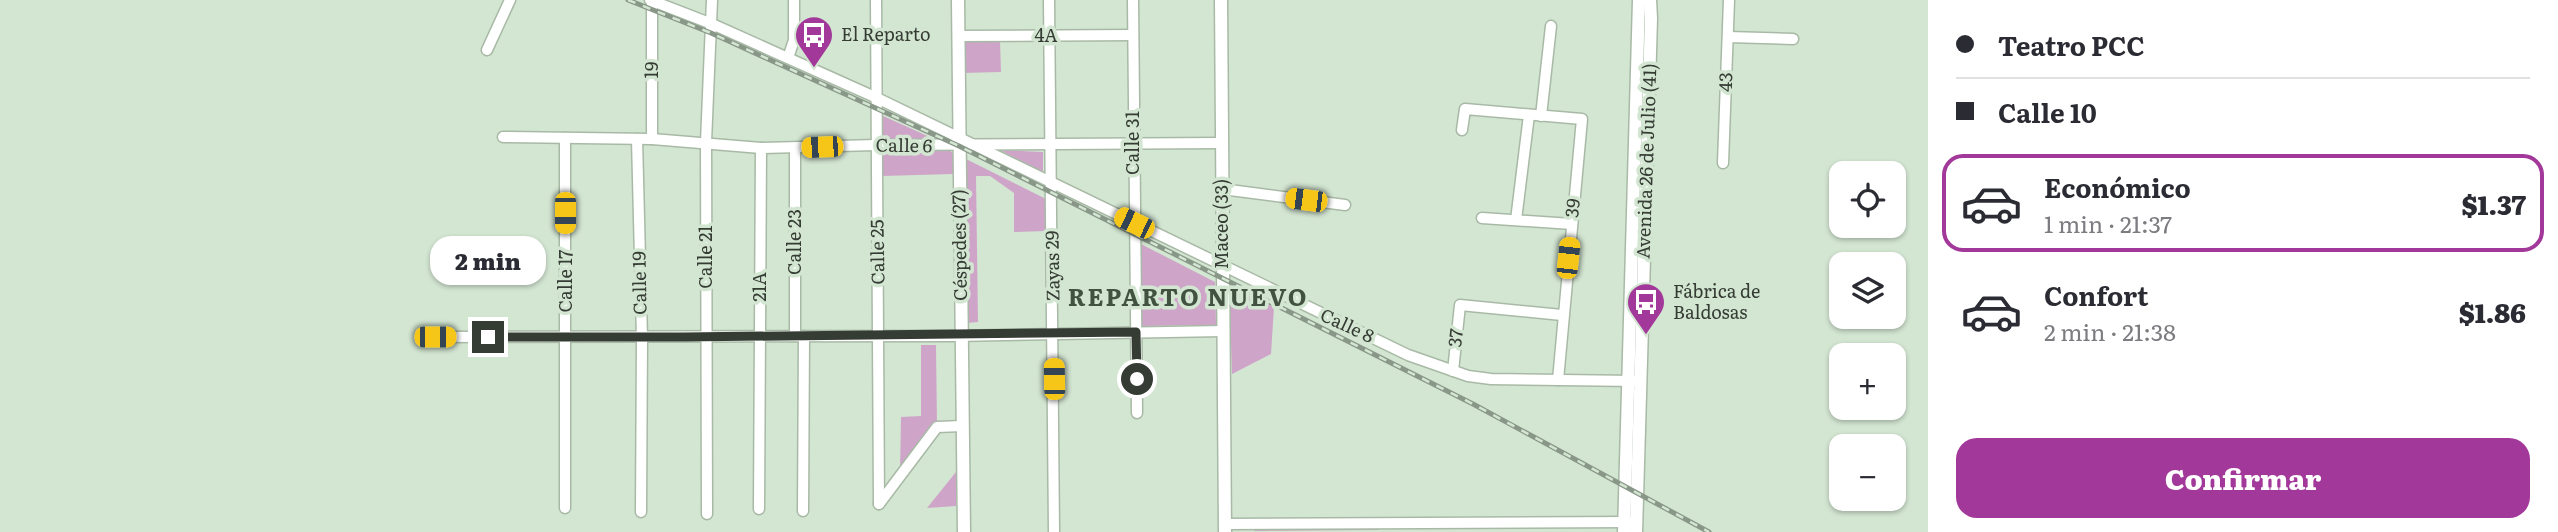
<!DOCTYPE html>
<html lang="es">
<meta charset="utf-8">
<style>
:root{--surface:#fff;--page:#f7f7f7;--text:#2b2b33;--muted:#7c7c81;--line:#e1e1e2;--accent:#a2389a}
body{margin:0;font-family:Literata,serif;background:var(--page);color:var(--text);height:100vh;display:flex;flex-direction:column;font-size:26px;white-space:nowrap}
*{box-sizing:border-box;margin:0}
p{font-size:23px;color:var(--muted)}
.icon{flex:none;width:38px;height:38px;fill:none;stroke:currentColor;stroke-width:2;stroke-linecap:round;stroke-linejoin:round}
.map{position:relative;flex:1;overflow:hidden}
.panel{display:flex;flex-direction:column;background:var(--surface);width:630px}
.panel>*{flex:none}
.guide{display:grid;align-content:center;height:154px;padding:0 28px;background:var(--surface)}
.controls{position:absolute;left:1829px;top:161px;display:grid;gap:14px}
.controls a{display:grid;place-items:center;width:77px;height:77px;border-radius:14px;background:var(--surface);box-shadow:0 2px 5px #0004;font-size:35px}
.end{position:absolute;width:32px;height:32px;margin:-16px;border:9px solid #353c34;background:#fff;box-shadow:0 0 0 4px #fff}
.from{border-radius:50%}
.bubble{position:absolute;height:49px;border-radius:21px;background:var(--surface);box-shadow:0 2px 5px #0004;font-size:23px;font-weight:800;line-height:49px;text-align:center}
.car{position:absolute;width:21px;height:42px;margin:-21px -10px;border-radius:9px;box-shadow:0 0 5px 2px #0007;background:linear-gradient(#f5c518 24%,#345 0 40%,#f5c518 0 76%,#345 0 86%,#f5c518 0)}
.guide b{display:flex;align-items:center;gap:24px;height:66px;font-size:26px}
.guide b+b{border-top:2px solid var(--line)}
.guide i{width:18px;height:18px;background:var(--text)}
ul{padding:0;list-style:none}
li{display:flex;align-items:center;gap:21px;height:98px;margin:0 14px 10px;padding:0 14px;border:4px solid transparent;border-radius:21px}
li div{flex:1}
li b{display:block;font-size:26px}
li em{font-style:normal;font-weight:800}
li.selected{border-color:var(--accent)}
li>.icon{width:63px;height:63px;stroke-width:1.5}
.primary-button{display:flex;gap:14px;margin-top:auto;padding:14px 28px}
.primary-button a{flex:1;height:80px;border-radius:21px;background:var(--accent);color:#fff;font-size:28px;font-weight:800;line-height:80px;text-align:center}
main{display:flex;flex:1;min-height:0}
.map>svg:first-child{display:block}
.green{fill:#cea5c8}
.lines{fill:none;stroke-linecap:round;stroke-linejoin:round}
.minor-casing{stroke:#a8baa6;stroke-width:13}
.major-casing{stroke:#a8baa6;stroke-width:15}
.minor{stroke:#fff;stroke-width:10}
.major{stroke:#fff;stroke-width:12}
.rail-casing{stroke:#899788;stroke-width:5}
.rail{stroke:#d3e6d2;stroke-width:2.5;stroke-dasharray:8;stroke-linecap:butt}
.route{stroke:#353c34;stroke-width:9}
.labels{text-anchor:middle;stroke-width:7;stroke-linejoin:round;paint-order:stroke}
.poi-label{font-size:18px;fill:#353c34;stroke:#d3e6d2;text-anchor:start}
.street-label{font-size:18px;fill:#353c34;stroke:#d3e6d2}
.district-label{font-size:24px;font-weight:bold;letter-spacing:2px;fill:#425241;stroke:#d3e6d2}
</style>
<main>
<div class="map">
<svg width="1928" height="532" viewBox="0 0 1928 532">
<rect width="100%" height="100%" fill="#d3e6d2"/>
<g class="green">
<path d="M 963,41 L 1000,41 L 1001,72 L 963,73 Z"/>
<path d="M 881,115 L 943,143 L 882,142 Z"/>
<path d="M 882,150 L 950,150 L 953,154 L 953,174 L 882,176 Z"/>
<path d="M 1000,150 L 1043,152 L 1043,173 Z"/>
<path d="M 966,159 L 1046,199 L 1046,231 L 1014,232 L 1014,193 L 990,176 L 976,176 L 978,322 L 967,323 Z"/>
<path d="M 1139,243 L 1215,282 L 1216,325 L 1141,326 Z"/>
<path d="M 1229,287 L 1274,307 L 1271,354 L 1232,374 Z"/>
<path d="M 921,345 L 936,345 L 937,425 L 900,472 L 901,417 L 921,416 Z"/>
<path d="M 956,472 L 956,506 L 927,508 Z"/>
<path d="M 1378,527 L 1378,530 L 1254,531 L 1257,528 Z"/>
</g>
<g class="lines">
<defs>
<g id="minor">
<path d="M 650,0 L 712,24 L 877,98 L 1408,355 L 1468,376 L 1491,379 L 1635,381"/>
<path d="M 876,0 L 879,504"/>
<path d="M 1049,0 L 1054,532"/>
<path d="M 1133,0 L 1137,413"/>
<path d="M 652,1 L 652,139"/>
<path d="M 958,36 L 1133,35"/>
<path d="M 1728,37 L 1793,39"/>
<path d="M 487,50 L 510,0"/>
<path d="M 788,58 L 794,40 L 794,0"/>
<path d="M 1541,116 L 1551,26"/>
<path d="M 1462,130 L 1465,109 L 1582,119 L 1558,380"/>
<path d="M 503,137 L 652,139 L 761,148 L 876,145 L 1221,143"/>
<path d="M 565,138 L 565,508"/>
<path d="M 637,139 L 642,338 L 641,512"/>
<path d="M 795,148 L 795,336"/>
<path d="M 1723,163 L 1729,0"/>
<path d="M 1222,189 L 1345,205"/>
<path d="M 1482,218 L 1572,224"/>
<path d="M 1516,220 L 1529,115"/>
<path d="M 435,337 L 953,336 L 1223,331"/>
<path d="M 1453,371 L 1460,305 L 1562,315"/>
<path d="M 879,504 L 937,427 L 962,426"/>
<path d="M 759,509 L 761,148"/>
<path d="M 803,511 L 804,336"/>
<path d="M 707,514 L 706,142 L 712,0"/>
<path d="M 1225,524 L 1630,522"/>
</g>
<g id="major">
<path d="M 958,0 L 964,532"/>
<path d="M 1221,0 L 1225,532"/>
<path d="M 1624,532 L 1639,0"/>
<path d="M 1636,532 L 1651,18 L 1650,0"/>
</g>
</defs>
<use href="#minor" class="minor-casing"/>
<use href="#major" class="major-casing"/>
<use href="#minor" class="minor"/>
<use href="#major" class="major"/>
<defs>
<path id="rail" d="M 628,0 L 711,33 L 959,146 L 1473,404 L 1709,532"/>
</defs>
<use href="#rail" class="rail-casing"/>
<use href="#rail" class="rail"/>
</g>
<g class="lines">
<path class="route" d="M 488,337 L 684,337 L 1136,332 L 1137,379"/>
</g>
<defs>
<symbol id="bus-pin" viewBox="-11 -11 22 30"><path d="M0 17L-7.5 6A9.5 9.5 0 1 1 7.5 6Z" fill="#a2389a" stroke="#d3e6d2"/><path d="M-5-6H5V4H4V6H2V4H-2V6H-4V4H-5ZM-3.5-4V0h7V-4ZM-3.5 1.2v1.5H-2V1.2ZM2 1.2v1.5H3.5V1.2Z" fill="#fff"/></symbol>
</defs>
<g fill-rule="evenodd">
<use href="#bus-pin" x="792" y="13" width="44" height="60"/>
<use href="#bus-pin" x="1624" y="280" width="44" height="60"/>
</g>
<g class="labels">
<g class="poi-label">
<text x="841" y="41">El Reparto</text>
<text x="1673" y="298">Fábrica de<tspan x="1673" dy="21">Baldosas</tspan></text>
</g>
<g class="street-label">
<text x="1046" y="42">4A</text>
<text transform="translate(652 70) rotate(-90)" y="6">19</text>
<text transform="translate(1726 82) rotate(-88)" y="6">43</text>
<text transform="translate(1133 143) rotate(-90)" y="6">Calle 31</text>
<text transform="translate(904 146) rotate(1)" y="6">Calle 6</text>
<text transform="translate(1647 161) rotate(-88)" y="6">Avenida 26 de Julio (41)</text>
<text transform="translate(1573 208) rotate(-84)" y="6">39</text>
<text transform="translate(1222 224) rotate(-90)" y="6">Maceo (33)</text>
<text transform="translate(795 242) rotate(-90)" y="6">Calle 23</text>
<text transform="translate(960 245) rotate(-91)" y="6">Céspedes (27)</text>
<text transform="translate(878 252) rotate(-91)" y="6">Calle 25</text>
<text transform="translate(706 257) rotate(-90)" y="6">Calle 21</text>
<text transform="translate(1053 266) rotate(-91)" y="6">Zayas 29</text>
<text transform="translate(566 281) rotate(-90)" y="6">Calle 17</text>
<text transform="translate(640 283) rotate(-91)" y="6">Calle 19</text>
<text transform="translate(760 287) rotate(-90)" y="6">21A</text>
<text transform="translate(1347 326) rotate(25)" y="6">Calle 8</text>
<text transform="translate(1456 338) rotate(-84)" y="6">37</text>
</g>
<g class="district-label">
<text x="1188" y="306">REPARTO NUEVO</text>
</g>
</g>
</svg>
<div class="controls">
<a><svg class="icon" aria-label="locate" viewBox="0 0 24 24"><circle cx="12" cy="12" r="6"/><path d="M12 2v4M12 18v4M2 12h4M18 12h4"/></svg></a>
<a><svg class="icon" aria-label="layers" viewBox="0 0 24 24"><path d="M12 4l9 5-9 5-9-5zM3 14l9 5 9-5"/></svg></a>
<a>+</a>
<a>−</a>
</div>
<i class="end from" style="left:1137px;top:379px"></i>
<i class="end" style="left:488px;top:337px"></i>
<div class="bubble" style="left:430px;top:236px;width:116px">2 min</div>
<i class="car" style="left:822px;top:147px;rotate:268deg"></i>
<i class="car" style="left:1306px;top:200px;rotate:277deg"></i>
<i class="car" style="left:565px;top:213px;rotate:180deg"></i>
<i class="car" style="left:1134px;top:223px;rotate:296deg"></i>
<i class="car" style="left:1568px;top:258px;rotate:6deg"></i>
<i class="car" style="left:435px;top:337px;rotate:90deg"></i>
<i class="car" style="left:1054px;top:379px;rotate:359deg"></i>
</div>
<section class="panel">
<div class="guide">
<b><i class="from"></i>Teatro PCC</b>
<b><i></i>Calle 10</b>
</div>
<ul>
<li class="selected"><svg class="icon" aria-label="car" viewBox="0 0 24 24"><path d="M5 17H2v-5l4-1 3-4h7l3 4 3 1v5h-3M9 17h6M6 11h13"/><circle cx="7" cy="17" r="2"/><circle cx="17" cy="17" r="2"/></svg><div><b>Económico</b><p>1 min · 21:37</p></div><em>$1.37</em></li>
<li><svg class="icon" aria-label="car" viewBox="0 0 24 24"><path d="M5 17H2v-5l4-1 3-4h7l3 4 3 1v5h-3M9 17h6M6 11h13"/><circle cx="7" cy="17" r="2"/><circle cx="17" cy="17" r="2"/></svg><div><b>Confort</b><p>2 min · 21:38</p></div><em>$1.86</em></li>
</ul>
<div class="primary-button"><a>Confirmar</a></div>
</section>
</main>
